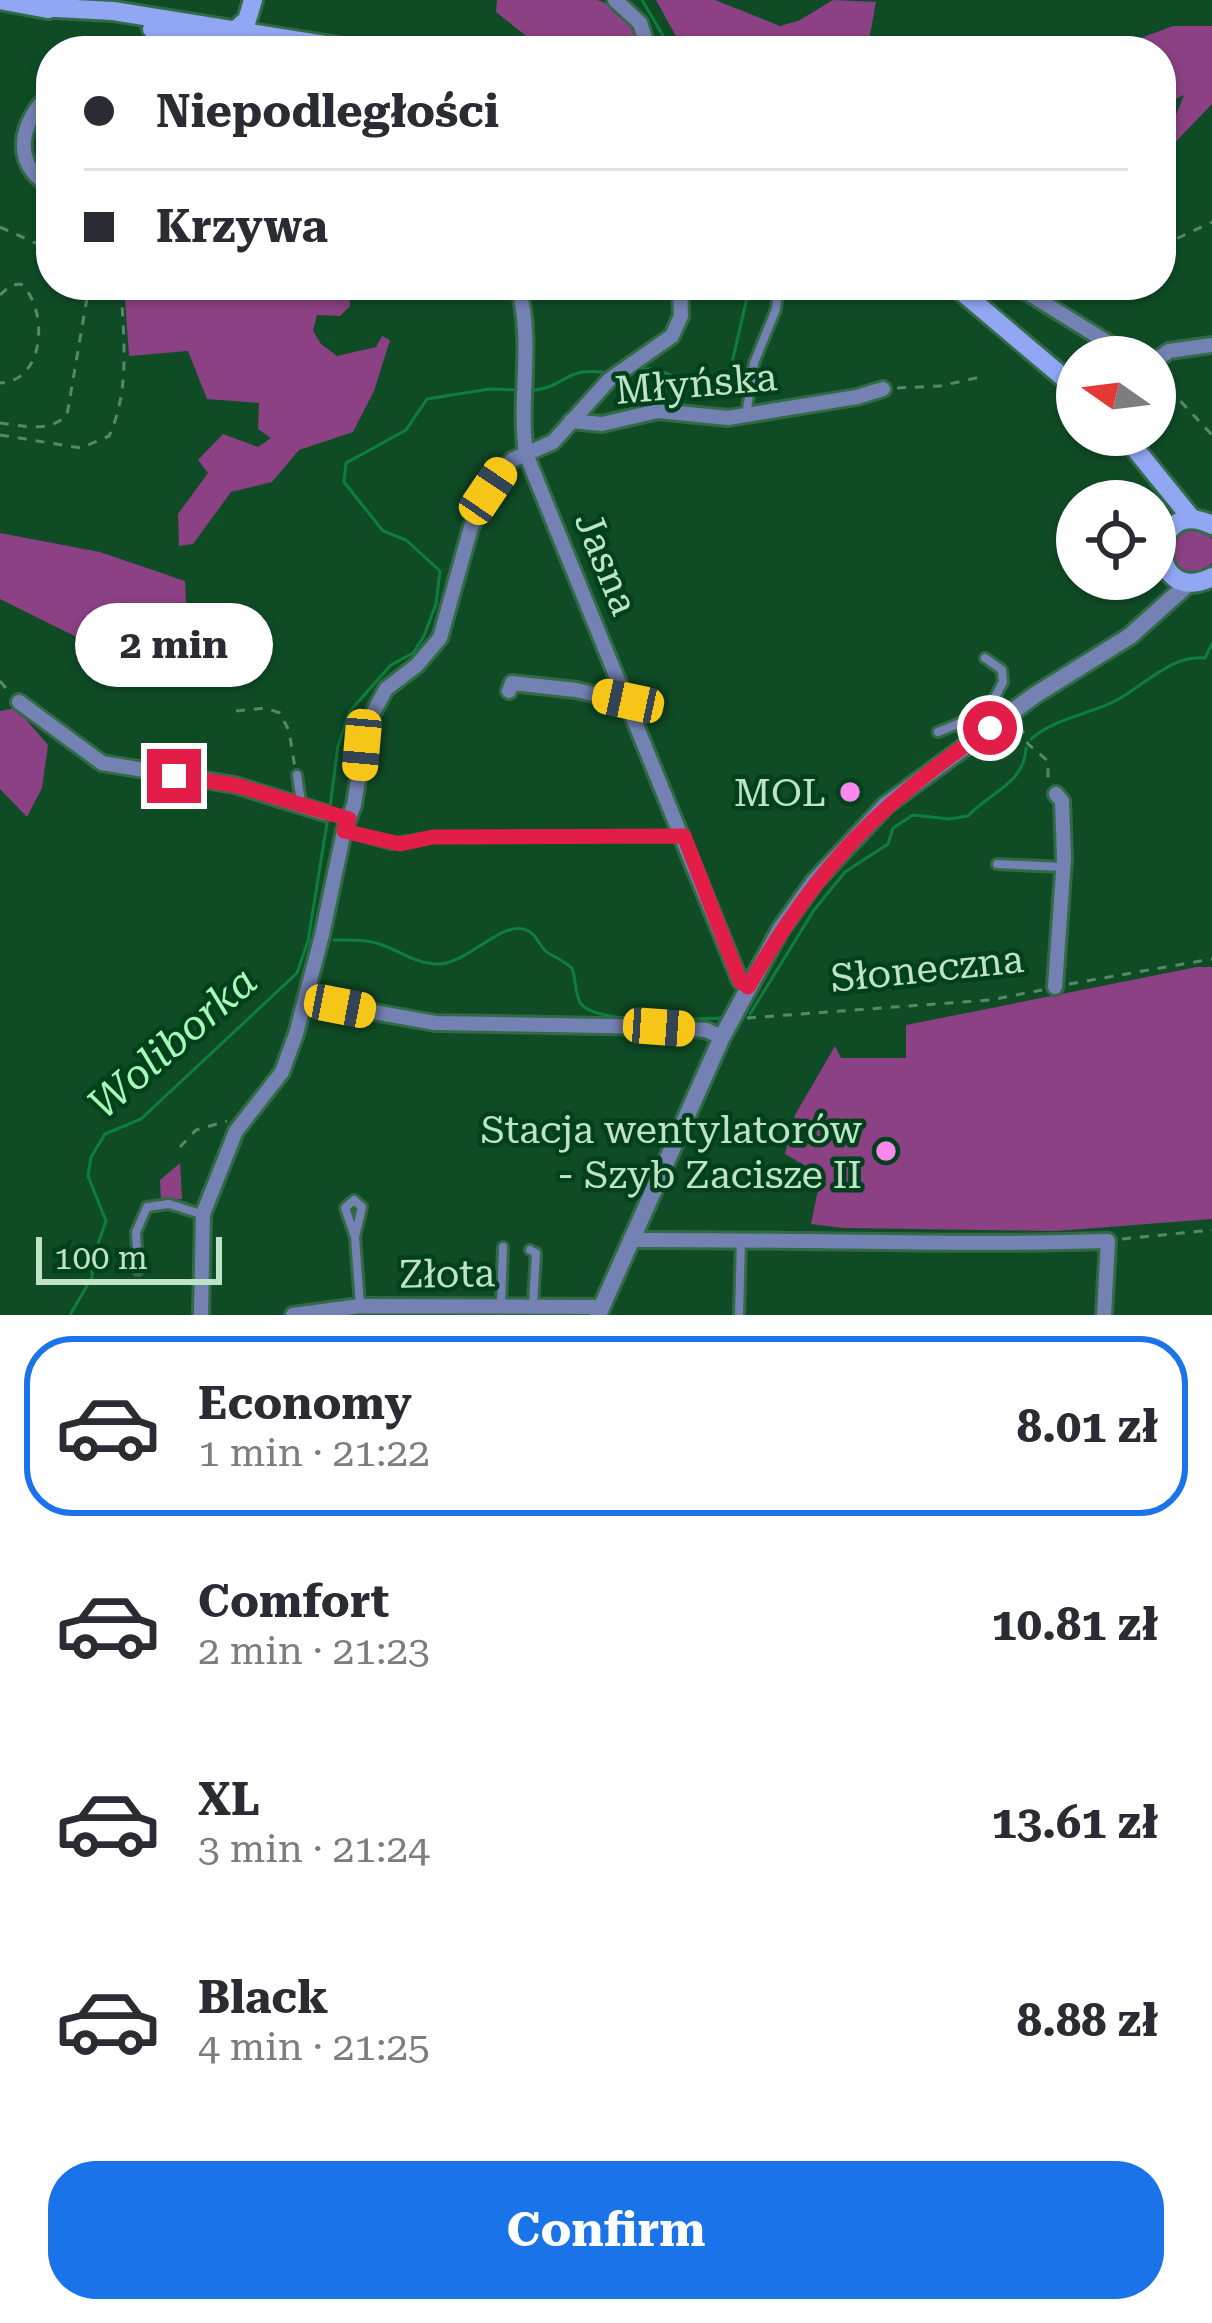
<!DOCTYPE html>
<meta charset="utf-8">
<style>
:root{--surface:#fff;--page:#f7f7f7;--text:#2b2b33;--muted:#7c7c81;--line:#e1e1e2;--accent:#1a73e8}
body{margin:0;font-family:"Roboto Serif",serif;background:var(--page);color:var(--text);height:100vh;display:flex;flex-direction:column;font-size:45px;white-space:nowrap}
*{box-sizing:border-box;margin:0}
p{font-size:39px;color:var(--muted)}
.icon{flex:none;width:66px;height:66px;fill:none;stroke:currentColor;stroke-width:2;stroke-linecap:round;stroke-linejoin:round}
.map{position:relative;height:1315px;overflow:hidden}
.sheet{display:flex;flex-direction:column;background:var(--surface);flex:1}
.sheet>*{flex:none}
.banner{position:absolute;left:36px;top:36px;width:1140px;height:264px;border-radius:48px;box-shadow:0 3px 9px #0004;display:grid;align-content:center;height:264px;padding:0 48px;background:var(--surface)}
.needle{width:78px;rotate:284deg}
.tools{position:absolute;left:1056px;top:336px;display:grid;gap:24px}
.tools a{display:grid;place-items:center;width:120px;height:120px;border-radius:50%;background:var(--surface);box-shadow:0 3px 9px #0004;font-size:60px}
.scale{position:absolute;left:36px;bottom:30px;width:186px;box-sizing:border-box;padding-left:12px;border:6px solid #bfe3c7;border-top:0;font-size:33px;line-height:42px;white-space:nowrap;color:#bfe3c7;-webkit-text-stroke:9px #00411c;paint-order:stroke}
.end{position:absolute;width:54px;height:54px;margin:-27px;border:15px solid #e11d48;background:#fff;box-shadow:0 0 0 6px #fff}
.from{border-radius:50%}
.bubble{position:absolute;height:84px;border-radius:42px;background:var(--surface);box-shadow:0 3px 9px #0004;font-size:39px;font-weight:700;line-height:84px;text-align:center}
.car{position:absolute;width:36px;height:72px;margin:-36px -18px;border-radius:15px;box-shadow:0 0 9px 3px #0007;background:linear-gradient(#f5c518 24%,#345 0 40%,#f5c518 0 76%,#345 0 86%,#f5c518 0)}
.banner b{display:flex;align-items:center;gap:42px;height:114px;font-size:45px}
.banner b+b{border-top:3px solid var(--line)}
.banner i{width:30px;height:30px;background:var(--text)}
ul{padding:21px 0 0;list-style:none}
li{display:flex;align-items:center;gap:36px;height:180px;margin:0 24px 18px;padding:0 24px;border:6px solid transparent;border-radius:48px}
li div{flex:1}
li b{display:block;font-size:45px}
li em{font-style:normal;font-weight:700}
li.on{border-color:var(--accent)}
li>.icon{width:108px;height:108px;stroke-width:1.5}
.primary-button{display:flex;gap:24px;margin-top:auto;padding:24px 48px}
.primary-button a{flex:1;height:138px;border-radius:48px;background:var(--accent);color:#fff;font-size:48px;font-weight:700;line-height:138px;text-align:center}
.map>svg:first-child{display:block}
.green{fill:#8b4183}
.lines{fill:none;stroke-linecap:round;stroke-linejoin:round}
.stream{stroke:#0e7e3f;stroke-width:3}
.service-casing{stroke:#326a46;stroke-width:14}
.minor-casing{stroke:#326a46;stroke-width:20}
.tertiary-casing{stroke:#326a46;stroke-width:22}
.secondary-casing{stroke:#326a46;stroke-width:24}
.path{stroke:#568967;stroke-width:3;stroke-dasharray:9 9;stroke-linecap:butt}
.service{stroke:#7482b3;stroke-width:8}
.minor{stroke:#7482b3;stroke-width:14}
.tertiary{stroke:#7482b3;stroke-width:16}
.secondary{stroke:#91a7f4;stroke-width:18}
.route{stroke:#e11d48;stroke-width:15}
.poi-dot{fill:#f888eb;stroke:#00411c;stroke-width:4.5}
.labels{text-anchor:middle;stroke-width:9;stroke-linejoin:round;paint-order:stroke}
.street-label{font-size:39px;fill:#bfe3c7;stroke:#00411c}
.poi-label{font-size:39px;fill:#bfe3c7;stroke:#00411c;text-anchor:end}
.water-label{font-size:42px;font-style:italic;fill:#a5f9ba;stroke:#00411c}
</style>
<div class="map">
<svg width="1212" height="1315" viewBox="0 0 1212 1315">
<rect width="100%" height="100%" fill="#0f4c26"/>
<g class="green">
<path d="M 497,0 C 523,0 575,0 597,0 C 618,5 640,29 635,51 L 545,51 L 496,12 Z"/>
<path d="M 656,0 L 715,0 L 780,26 L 798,21 L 833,0 L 876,2 L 867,51 L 684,51 Z"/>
<path d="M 1173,26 L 1212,26 L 1212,104 L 1161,157 L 1161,130 L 1173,122 L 1184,95 L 1161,106 L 1161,51 L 1106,51 Z"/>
<path d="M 124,285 L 349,285 L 350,306 L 340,316 L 317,315 L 313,331 L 321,344 L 337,356 L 376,347 L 382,336 L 390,340 L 374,391 L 353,432 L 299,450 L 272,482 L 231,492 L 193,544 L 179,546 L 178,514 L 208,473 L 198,460 L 223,434 L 258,447 L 271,438 L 258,429 L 259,403 L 207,399 L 188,351 L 129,356 Z"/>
<circle cx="1192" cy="551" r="23"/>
<path d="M 0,533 L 100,552 L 185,581 L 187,631 L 181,674 L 125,661 L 0,599 Z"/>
<path d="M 16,708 L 48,745 L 42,788 L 27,817 L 0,789 L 0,711 Z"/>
<path d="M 1197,967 L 1212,967 L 1212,1219 L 1057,1231 L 843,1228 L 811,1224 L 821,1175 L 785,1154 L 795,1115 L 835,1046 L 841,1058 L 906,1058 L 906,1025 Z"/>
<path d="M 180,1163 L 182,1199 L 161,1200 L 160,1180 Z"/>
</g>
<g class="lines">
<g class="stream">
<path d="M 642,0 L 672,51"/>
<path d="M 631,373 C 667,354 682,405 730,371 L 750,285"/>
<path d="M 530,390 C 567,389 561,365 610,373"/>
<path d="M 1031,739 C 1052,720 1085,715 1111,703 C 1142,689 1169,654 1205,658 L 1212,644"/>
<path d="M 330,807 L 338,746 L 349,712 L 391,665 L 413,653 L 424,636 L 436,604 L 440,571 L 406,540 L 383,531 L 344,482 L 346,463 L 406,430 L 427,399 L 489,389 L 520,390"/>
<path d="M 334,940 C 350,940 367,939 382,945 C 400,951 414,963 435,964 C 469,966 503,915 530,932 C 538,937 540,948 548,953 C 557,958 564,961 572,968 C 576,979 575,996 581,1004 C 600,1026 694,1018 723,1018"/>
<path d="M 750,1014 L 814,910 L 845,872 L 888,844 L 893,828 L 913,815 L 949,819 L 968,816 C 989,793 1025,783 1026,748"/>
<path d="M 70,1315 L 92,1277 L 94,1255 L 106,1221 L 88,1176 L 91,1157 L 105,1134 L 141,1119 L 297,973 L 308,941 L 328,817"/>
</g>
<defs>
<g id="service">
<path d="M 746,415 L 754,363 L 776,309 L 779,285"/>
<path d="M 985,658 L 1002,670 L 1003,682 L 987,712 L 990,726"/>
<path d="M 938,732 L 987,712"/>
<path d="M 297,775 L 301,803"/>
<path d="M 345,831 L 391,844 L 433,837 L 681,836"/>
<path d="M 997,864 L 1062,867"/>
<path d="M 355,1237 L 345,1208 L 354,1200 L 362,1207 L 355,1237 L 360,1305"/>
<path d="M 530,1250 L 536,1253 L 533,1305"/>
<path d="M 138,1270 L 136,1232 L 147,1207 L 169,1204 L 201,1214"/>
<path d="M 501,1305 L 503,1247"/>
<path d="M 739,1315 L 741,1239"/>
</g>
<g id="minor">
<path d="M 615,0 L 640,23 L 649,51"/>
<path d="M 51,93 C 21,120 9,163 51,187"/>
<path d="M 518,285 C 534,345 518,395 526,454 L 740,981 L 747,987"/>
<path d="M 1015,285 L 1131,357"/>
<path d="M 1155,361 L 1169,351 L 1212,345"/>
<path d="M 571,421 L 602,424 L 658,411 L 728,418 L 857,397 L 883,389"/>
<path d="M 509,691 L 512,683 L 576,690 L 628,702"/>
<path d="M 19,702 L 102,763 L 235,785 L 325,813"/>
<path d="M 1055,987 L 1064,858 L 1062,801 L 1056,794"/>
<path d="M 307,1000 L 435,1023 L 659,1027 L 706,1030 L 722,1037"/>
<path d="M 630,1240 C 789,1239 948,1246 1108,1241 L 1104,1315"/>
<path d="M 201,1315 L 203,1214 L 236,1131 L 282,1072 L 296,1034 L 322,935 L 344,831 L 354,805 L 367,724 L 386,689 L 417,665 L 440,638 L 471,527 L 504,468 L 512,460 L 553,442 L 609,380 L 672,336 L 681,316 L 680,285"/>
<path d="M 293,1315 L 360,1306 L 602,1307"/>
</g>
<path id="tertiary" d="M 598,1315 L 722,1037 L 780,930 L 815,881 L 886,805 L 1035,695 L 1130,636 L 1189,583"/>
<g id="secondary">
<path d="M 0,0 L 48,9"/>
<path d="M 38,7 L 113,11 L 363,51"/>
<path d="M 152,29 L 296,51"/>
<path d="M 232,33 L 247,20 L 253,0"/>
<path d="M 954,285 L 1077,389"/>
<path d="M 1124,435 L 1192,519"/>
<path d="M 1212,525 C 1147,493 1146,609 1212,577"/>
</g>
</defs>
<use href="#service" class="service-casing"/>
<use href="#minor" class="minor-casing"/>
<use href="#tertiary" class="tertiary-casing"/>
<use href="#secondary" class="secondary-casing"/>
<g class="path">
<path d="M 0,227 L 51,250"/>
<path d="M 1161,246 L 1212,222"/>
<path d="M 0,295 L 11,285 L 21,284 C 49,309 45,382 0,383"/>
<path d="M 87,298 L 103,285"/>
<path d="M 1156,375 L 1212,435"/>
<path d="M 897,388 L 940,386 L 985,376"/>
<path d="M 0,423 C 23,426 50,433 67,415 L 87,298 L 82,285"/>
<path d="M 0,435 L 81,448 L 109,436 C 131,389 123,335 121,285"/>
<path d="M 0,681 L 9,692"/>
<path d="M 236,711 L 265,708 L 280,713 L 289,731 L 295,768"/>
<path d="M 1020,725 L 1028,744 L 1048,761 L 1048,782"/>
<path d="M 156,798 L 171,795 L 179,788"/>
<path d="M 1069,984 L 1212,959"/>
<path d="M 747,1018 L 990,1000 L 1042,990"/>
<path d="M 180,1147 L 196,1130 L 227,1121"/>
<path d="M 1122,1239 L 1212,1230"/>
</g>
<use href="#service" class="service"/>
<use href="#minor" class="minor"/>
<use href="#tertiary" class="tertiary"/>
<use href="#secondary" class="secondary"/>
</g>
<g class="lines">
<path class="route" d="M 174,776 L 235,785 L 349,819 L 344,831 L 400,844 L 433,837 L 684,836 L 740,981 L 748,987 C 816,868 877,805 990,728"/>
</g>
<g class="poi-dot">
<circle cx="850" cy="792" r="12"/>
<circle cx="886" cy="1151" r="12"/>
</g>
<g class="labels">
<g class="street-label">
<text transform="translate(696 383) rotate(-5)" y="14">Młyńska</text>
<text transform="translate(607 563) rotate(68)" y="14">Jasna</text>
<text transform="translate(927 968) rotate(-6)" y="14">Słoneczna</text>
<text transform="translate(447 1273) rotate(-1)" y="14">Złota</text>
</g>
<g class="poi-label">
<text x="826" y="806">MOL</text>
<text x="862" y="1143">Stacja wentylatorów<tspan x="862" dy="45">- Szyb Zacisze II</tspan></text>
</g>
<g class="water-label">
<text transform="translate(172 1042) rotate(-41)" y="15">Woliborka</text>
</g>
</g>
</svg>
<div class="tools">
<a><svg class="needle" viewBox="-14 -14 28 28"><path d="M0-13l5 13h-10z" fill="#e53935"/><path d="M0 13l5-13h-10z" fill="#7c7c81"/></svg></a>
<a><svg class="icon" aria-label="locate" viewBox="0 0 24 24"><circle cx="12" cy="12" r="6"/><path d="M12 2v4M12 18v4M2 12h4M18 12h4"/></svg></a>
</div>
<div class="scale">100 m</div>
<i class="end from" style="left:990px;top:728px"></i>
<i class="end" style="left:174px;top:776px"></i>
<div class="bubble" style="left:75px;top:603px;width:198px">2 min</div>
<i class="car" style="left:488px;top:491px;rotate:34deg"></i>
<i class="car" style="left:628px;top:701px;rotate:282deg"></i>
<i class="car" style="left:362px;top:745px;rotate:185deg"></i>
<i class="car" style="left:340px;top:1006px;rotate:101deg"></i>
<i class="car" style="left:659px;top:1027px;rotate:94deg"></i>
<div class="banner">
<b><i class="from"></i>Niepodległości</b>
<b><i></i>Krzywa</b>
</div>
</div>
<section class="sheet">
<ul>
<li class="on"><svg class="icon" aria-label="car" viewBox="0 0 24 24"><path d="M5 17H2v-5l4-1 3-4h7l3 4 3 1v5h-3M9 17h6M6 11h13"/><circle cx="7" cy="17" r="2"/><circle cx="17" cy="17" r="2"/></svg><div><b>Economy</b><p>1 min · 21:22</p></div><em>8.01 zł</em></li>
<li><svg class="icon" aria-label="car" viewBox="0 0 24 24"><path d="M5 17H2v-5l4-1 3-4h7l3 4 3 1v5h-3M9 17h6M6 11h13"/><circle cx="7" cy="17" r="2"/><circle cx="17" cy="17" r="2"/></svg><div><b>Comfort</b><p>2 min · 21:23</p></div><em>10.81 zł</em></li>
<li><svg class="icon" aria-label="car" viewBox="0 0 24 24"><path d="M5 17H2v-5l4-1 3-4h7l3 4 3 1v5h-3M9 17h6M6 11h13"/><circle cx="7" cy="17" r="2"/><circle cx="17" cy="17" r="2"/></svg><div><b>XL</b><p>3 min · 21:24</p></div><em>13.61 zł</em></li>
<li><svg class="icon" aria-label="car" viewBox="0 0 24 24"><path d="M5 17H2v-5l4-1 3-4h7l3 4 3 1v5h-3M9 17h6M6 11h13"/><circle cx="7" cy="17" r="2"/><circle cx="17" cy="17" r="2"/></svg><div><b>Black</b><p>4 min · 21:25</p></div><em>8.88 zł</em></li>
</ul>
<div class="primary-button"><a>Confirm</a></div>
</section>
